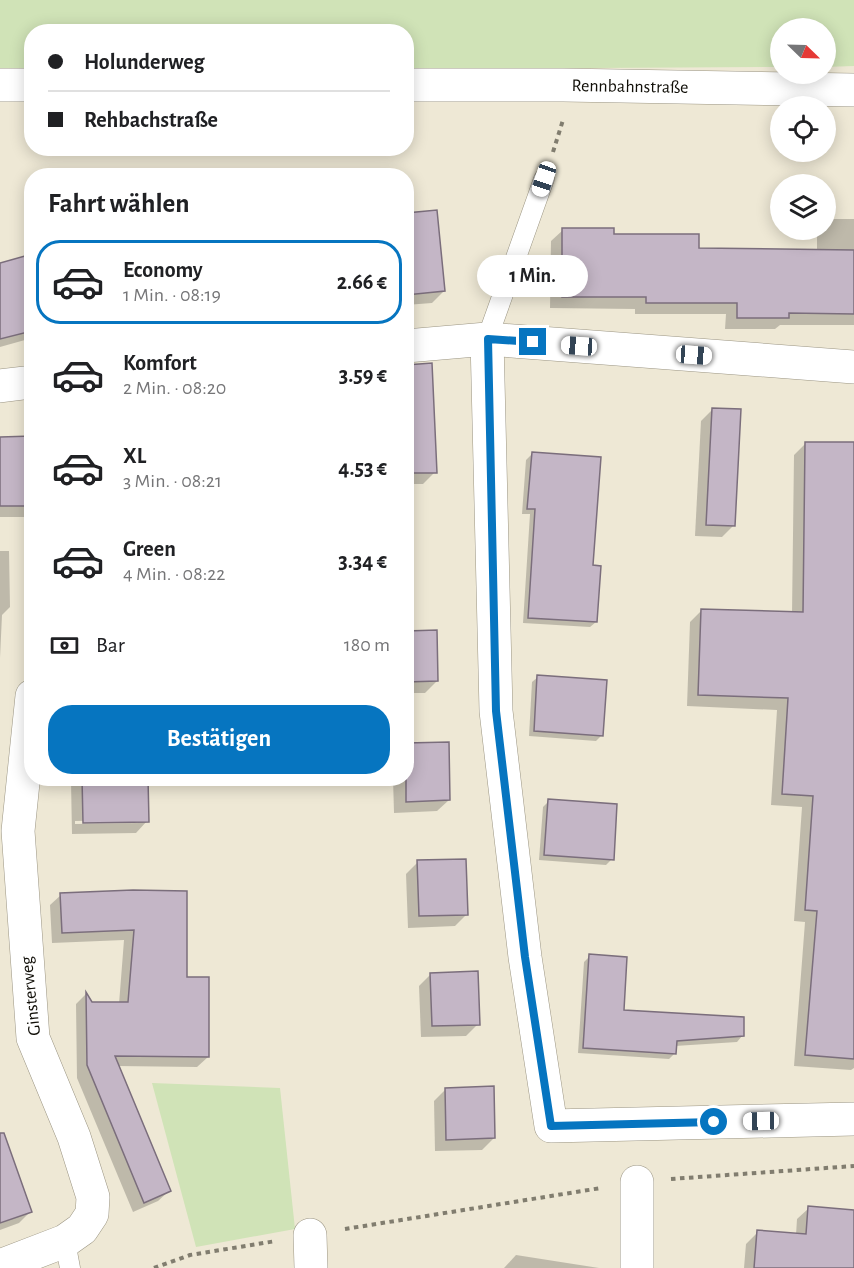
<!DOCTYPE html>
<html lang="de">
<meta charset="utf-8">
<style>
:root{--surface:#fff;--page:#f6f6f6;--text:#202124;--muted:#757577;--line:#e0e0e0;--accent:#0675c0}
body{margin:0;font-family:"Alegreya Sans",sans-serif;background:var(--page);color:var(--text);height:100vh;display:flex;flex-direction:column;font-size:22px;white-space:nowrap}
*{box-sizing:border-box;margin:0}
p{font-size:20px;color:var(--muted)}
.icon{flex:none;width:33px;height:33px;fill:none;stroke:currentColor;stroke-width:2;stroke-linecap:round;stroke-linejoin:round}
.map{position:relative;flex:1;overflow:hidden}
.sheet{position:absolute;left:24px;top:168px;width:390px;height:618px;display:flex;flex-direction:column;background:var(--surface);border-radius:24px;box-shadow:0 3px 15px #0003}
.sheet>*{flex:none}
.banner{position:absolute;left:24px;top:24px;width:390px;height:132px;border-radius:24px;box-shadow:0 3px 15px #0003;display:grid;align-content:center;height:132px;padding:0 24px;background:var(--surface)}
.needle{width:39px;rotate:113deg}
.tools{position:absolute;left:770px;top:18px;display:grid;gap:12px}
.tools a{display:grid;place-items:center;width:66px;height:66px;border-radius:50%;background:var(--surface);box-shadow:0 3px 15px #0003;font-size:30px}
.end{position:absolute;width:27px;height:27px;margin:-14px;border:8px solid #0675c0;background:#fff;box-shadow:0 0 0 3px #fff}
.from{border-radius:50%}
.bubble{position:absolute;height:42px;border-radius:21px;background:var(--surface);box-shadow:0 3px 15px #0003;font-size:20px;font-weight:700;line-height:42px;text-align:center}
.car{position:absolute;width:18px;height:36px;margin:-18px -9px;border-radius:8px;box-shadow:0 0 4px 2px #0007;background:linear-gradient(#fff 24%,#345 0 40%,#fff 0 76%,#345 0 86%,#fff 0)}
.banner b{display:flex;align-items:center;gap:21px;height:57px;font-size:22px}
.banner b+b{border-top:2px solid var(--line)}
.banner i{width:15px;height:15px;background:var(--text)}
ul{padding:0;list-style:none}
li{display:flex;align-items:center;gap:18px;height:84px;margin:0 12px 9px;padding:0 12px;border:3px solid transparent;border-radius:24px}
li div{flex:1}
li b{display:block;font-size:22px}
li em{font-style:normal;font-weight:700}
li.selected{border-color:var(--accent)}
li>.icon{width:54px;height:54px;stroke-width:1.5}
h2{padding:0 24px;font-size:27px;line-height:72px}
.pay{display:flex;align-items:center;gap:15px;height:66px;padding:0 24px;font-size:22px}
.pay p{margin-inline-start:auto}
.primary-button{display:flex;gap:12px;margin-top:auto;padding:12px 24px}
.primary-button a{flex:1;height:69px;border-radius:24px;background:var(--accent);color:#fff;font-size:24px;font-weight:700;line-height:69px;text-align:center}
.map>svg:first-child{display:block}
.green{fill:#d0e3b7}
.shadow{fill:#0003;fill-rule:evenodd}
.building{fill:#c4b6c6;stroke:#7b6e7c;stroke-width:1.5}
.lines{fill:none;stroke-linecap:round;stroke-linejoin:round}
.lane-casing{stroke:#9b9583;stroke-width:21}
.street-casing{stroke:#9b9583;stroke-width:34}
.path{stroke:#817d6f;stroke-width:4;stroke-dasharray:4.5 4.5;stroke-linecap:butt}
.lane{stroke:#fff;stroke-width:20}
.street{stroke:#fff;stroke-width:33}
.route{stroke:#0675c0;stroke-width:8}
.labels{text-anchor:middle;stroke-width:4.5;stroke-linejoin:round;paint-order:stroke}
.street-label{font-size:18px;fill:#110f08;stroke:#fff}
</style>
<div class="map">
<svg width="854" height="1268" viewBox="0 0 854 1268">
<rect width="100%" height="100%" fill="#eee8d5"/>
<g class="green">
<path d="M 0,0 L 854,0 L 854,66 L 825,67 L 825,28 L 780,28 L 780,67 L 407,69 L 406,32 L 32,32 L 31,68 L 0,68 Z"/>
<path d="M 152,1083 L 280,1088 L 295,1229 L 196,1247 Z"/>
</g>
<g class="shadow">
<path d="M 406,214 L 444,291 L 432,303 L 406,305 Z"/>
<path d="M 828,219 L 854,219 L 854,325 L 780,325 L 775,329 L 725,329 L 726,314 L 635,314 L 635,309 L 550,308 L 551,241 L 563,230 L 613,235 L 697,250 L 817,251 L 817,231 L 825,230 L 825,223 Z"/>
<path d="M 32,256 L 32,338 L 0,347 L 0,264 Z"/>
<path d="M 406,390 L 435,472 L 423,484 L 406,484 Z"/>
<path d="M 713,409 L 733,526 L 722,537 L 695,536 L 701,421 Z"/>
<path d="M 806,443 L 854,444 L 854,1068 L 851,1070 L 794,1066 L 805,922 L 794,921 L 802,807 L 771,805 L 777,710 L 687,706 L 690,622 L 702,610 L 792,613 L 794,455 Z"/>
<path d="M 32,453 L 32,511 L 26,517 L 0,517 L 0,463 Z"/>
<path d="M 532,454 L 591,567 L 596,622 L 590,627 L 523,623 L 530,514 L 522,514 L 526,460 Z"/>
<path d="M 0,551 L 9,551 L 10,607 L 2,615 L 0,658 Z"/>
<path d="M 406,633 L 437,681 L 425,693 L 406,693 Z"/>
<path d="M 538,677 L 602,735 L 596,741 L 529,736 L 532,682 Z"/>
<path d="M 74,778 L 147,778 L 147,821 L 136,833 L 72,834 L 71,782 ZM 138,820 L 138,823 L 75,824 L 75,821 Z"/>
<path d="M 393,778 L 406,778 L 449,800 L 437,811 L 394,813 Z"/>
<path d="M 549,801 L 612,859 L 606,865 L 539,860 L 543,807 Z"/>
<path d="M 418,862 L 467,914 L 455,926 L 408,928 L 406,874 Z"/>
<path d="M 133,892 L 185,979 L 208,1057 L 197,1067 L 117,1066 L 169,1191 L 158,1201 L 133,1212 L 77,1078 L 76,1004 L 86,994 L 92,1004 L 119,1004 L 124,940 L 52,943 L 50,905 L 61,895 Z"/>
<path d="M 590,956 L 622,1012 L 742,1036 L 737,1042 L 675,1046 L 675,1053 L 669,1059 L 578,1053 L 584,962 Z"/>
<path d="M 431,974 L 478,1024 L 466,1036 L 421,1037 L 419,986 Z"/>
<path d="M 445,1090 L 494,1138 L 482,1150 L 435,1151 L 434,1101 Z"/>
<path d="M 0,1152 L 31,1211 L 19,1223 L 0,1230 Z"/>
<path d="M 809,1208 L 854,1211 L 854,1268 L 744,1268 L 746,1244 L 758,1232 L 796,1235 L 797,1219 Z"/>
<path d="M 516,1255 L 599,1268 L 504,1268 Z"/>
</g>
<g class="building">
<path d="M 437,210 L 445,291 L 406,295 L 406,213 Z"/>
<path d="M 562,228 L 614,228 L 614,234 L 699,234 L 699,248 L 854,250 L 854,314 L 789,313 L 789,318 L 737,318 L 737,303 L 646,303 L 646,297 L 562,297 Z"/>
<path d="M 32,254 L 32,331 L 0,339 L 0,263 Z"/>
<path d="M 432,363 L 437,473 L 406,473 L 406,365 Z"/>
<path d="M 712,408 L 741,409 L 735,526 L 706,525 Z"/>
<path d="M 32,436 L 32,506 L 0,506 L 0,437 Z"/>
<path d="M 805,442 L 854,442 L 854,1059 L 805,1055 L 817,911 L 805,910 L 813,796 L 782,794 L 788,698 L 698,695 L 701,609 L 803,612 Z"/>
<path d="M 532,452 L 601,457 L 593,565 L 601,566 L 597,622 L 528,618 L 535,509 L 527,509 Z"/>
<path d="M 437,630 L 438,681 L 406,682 L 406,631 Z"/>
<path d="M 537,675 L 607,680 L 603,736 L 534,731 Z"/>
<path d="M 449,742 L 450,800 L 406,802 L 406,743 Z"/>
<path d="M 82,778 L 148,778 L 149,822 L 83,823 Z"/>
<path d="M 548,799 L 617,804 L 614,860 L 544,855 Z"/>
<path d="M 466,859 L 468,915 L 419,916 L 417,860 Z"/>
<path d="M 133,890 L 187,891 L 187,977 L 209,977 L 209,1057 L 115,1056 L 171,1191 L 144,1203 L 87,1065 L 86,992 L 92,1002 L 128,1002 L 134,930 L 62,933 L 60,893 Z"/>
<path d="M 589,954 L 627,957 L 624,1010 L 744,1017 L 744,1036 L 677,1041 L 676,1054 L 583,1048 Z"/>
<path d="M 478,971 L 480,1025 L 432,1026 L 430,973 Z"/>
<path d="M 494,1086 L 495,1138 L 446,1140 L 445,1088 Z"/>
<path d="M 0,1133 L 4,1133 L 32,1212 L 0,1223 Z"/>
<path d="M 808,1206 L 854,1210 L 854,1268 L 754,1268 L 757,1230 L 806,1234 Z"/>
</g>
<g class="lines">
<defs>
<g id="lane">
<path d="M 487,339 L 544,179"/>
<path d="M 65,1241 L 70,1268"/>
</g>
<g id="street">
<path d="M 0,85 L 32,85"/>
<path d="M 406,85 L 563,85 L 854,90"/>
<path d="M 487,339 L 496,711 L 525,957 L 551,1126 L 854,1119"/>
<path d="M 406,346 L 487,339 L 854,367"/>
<path d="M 0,386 L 32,382"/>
<path d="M 637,1182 L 637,1268"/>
<path d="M 310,1235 L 311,1268"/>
<path d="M 0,1266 L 65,1241 L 82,1229 L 92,1214 L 93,1197 L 74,1137 L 33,1038 L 18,831 L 32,696"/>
</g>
</defs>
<use href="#lane" class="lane-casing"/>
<use href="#street" class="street-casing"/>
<g class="path">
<path d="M 553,152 L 563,120"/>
<path d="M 671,1179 L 854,1166"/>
<path d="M 345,1229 L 601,1188"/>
<path d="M 154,1268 L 190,1255 L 276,1241"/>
</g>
<use href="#lane" class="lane"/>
<use href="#street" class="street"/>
</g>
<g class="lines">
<path class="route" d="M 533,342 L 488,339 L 496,711 L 525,957 L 551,1126 L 714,1122"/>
</g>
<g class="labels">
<g class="street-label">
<text transform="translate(630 86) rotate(1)" y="6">Rennbahnstraße</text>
<text transform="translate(30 996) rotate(-96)" y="6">Ginsterweg</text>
</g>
</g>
</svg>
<div class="tools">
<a><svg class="needle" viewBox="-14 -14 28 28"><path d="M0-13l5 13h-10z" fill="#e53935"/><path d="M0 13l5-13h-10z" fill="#757577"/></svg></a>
<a><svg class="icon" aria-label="locate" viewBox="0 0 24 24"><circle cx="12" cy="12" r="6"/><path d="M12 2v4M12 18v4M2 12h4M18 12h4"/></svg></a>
<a><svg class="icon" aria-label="layers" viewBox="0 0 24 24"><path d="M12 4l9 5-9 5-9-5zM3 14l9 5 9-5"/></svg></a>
</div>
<i class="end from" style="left:714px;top:1122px"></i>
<i class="end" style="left:533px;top:342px"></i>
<div class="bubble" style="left:477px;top:255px;width:111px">1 Min.</div>
<i class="car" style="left:544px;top:179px;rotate:199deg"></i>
<i class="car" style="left:579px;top:346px;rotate:274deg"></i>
<i class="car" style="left:694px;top:355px;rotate:94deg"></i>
<i class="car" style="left:761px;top:1121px;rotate:269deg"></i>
<div class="banner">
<b><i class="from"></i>Holunderweg</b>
<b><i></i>Rehbachstraße</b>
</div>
<section class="sheet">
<h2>Fahrt wählen</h2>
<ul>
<li class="selected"><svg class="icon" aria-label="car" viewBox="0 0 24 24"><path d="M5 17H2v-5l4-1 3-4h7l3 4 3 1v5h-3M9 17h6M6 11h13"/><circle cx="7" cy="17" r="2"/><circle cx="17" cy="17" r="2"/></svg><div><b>Economy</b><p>1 Min. · 08:19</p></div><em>2.66 €</em></li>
<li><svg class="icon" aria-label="car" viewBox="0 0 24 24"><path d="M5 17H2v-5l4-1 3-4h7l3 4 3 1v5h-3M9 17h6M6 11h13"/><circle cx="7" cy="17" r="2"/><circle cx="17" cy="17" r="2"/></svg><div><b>Komfort</b><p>2 Min. · 08:20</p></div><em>3.59 €</em></li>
<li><svg class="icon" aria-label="car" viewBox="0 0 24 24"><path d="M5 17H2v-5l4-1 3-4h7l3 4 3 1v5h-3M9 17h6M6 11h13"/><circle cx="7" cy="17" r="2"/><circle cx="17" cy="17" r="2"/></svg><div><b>XL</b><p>3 Min. · 08:21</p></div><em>4.53 €</em></li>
<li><svg class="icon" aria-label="car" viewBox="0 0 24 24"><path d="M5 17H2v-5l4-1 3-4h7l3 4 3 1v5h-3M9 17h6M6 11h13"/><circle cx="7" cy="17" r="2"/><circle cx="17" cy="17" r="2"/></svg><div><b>Green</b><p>4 Min. · 08:22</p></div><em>3.34 €</em></li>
</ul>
<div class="pay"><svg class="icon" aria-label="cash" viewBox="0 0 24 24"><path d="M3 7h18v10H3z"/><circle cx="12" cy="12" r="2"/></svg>Bar<p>180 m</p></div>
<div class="primary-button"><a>Bestätigen</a></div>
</section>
</div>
